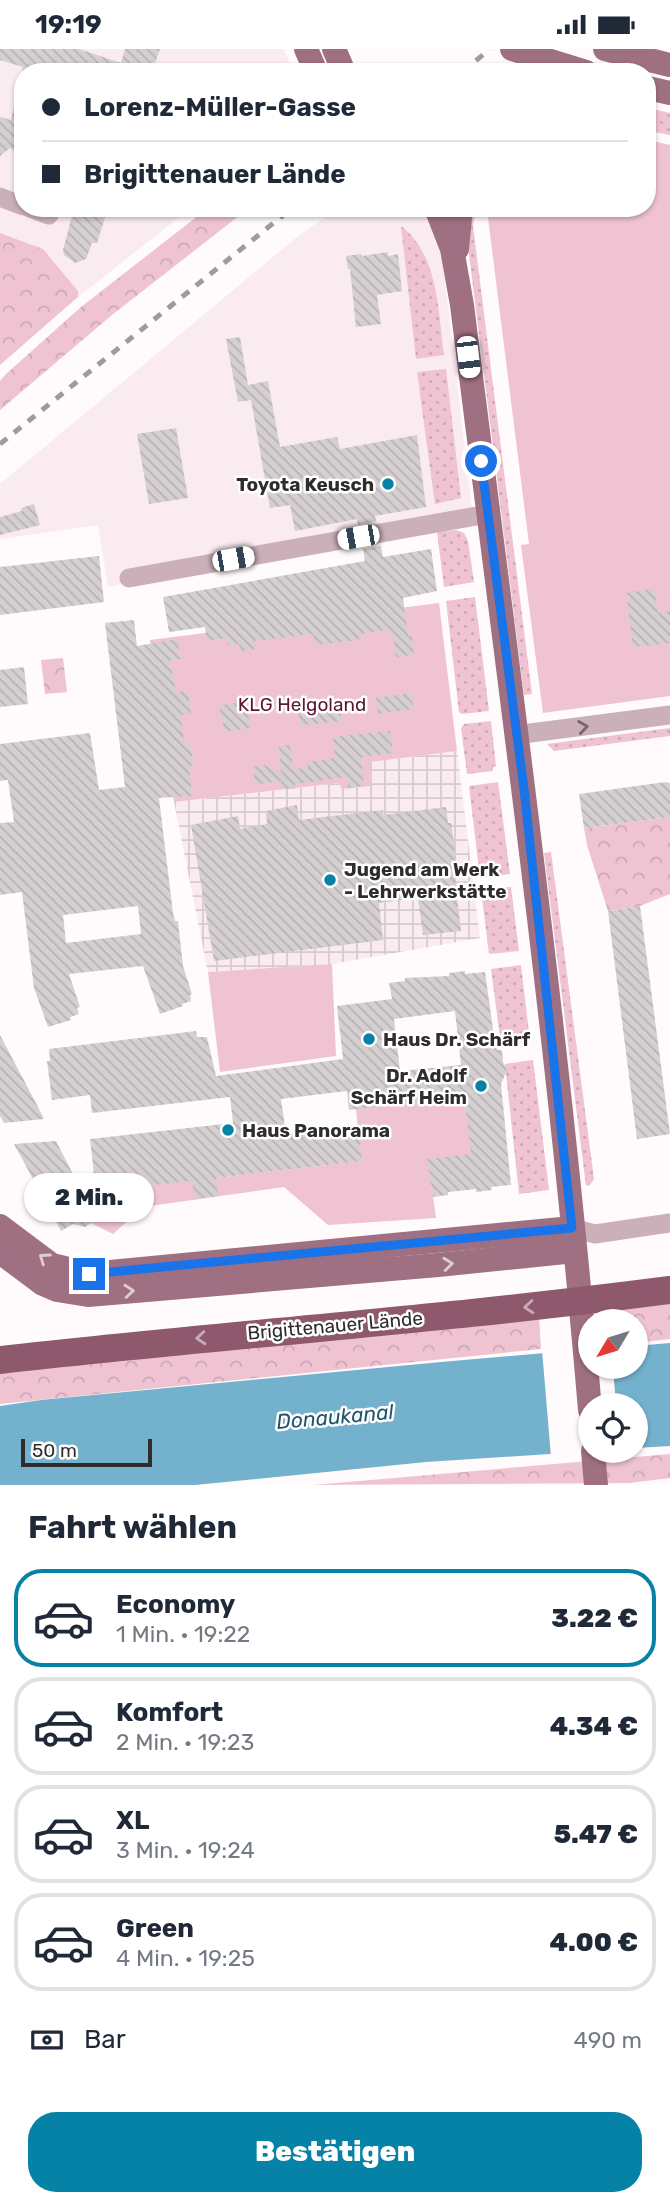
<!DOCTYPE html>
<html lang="de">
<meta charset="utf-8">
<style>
:root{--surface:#fff;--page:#f2f2f3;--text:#1f2937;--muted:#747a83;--line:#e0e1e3;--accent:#0782a7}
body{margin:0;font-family:Rubik,sans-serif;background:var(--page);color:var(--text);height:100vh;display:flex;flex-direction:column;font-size:26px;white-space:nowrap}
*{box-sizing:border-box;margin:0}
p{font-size:23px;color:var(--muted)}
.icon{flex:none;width:38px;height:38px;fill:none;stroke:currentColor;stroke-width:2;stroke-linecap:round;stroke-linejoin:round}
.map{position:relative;height:1436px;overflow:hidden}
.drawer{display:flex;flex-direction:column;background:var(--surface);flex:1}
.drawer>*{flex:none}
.guide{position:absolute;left:14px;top:14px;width:642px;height:154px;border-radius:28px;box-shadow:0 2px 5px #0004;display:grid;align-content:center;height:154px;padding:0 28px;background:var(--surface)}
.needle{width:46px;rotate:232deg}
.buttons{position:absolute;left:578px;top:1260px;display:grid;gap:14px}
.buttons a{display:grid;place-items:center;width:70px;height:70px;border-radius:50%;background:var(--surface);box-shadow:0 2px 5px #0004;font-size:35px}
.scale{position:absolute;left:21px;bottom:18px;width:131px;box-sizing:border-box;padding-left:7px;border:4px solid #2e2c2d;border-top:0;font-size:19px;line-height:24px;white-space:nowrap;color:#2e2c2d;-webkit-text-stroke:5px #fff;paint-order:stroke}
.end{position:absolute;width:32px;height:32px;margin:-16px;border:9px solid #1a73e8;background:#fff;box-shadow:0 0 0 4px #fff}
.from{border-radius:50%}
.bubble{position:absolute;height:49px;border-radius:24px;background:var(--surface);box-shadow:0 2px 5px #0004;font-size:23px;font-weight:800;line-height:49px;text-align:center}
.car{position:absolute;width:21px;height:42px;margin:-21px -10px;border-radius:9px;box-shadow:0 0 5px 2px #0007;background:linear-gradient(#fff 24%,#345 0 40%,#fff 0 76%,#345 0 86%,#fff 0)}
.guide b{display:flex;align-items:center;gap:24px;height:66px;font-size:26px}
.guide b+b{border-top:2px solid var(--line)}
.guide i{width:18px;height:18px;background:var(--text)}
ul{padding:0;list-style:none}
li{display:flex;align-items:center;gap:21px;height:98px;margin:0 14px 10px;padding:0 14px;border:4px solid var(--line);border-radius:28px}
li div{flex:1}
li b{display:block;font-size:26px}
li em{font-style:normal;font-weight:800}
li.active{border-color:var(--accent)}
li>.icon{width:63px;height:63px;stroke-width:1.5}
h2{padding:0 28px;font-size:32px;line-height:84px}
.pay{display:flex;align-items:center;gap:18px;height:77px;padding:0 28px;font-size:26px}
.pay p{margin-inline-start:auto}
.action{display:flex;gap:14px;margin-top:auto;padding:14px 28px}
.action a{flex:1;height:80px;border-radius:28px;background:var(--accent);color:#fff;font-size:28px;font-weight:800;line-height:80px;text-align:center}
.status{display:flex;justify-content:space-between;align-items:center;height:49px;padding:0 35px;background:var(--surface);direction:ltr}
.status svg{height:19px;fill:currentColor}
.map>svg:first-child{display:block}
.built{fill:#faebf0}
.industrial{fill:url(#industrial-grid)}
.grass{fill:url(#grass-dots)}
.park{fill:url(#park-crowns)}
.garden{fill:#efc3d2}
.water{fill:#73b1cc}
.pier{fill:#fffafc}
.building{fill:url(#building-back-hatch);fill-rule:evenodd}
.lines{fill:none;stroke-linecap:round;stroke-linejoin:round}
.minor{stroke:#cbb0b9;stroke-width:19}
.major{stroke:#9f7081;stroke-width:24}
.highway{stroke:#8e596d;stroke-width:28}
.rail{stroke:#9e9b9c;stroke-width:5;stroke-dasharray:9 9;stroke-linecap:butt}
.oneway{stroke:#75676c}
.oneway2{stroke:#ddcdd3}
.oneway3{stroke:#c6acb6}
.route{stroke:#1a73e8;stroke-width:9}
.poi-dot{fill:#0782a7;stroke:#fff;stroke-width:2.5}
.labels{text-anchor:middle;stroke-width:5;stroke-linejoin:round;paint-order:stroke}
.poi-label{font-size:19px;font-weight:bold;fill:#2e2c2d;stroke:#fff;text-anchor:start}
.park-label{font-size:19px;fill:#5c1737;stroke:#fff}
.street-label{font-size:19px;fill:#2e2c2d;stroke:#fff}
.water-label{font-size:21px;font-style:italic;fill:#225569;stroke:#fff}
</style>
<div class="status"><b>19:19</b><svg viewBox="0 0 49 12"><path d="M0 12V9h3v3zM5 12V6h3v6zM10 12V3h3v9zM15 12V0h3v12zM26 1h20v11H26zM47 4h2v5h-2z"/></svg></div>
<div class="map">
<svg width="670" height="1436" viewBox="0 0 670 1436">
<defs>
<pattern id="industrial-grid" width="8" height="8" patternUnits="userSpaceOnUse" patternTransform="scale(1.75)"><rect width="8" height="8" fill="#faebf0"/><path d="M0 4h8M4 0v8" fill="none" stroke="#d7cace"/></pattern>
<pattern id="grass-dots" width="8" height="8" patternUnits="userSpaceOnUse" patternTransform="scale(1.75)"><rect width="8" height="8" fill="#efc3d2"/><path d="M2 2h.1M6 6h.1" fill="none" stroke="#cda8b5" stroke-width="1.8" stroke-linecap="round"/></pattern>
<pattern id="park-crowns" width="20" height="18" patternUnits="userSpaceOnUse" patternTransform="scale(1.75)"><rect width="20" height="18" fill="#efc3d2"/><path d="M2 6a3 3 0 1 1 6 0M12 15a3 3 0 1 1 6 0" fill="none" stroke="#cda8b5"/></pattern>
<pattern id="building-back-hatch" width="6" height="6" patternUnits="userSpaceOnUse" patternTransform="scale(1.75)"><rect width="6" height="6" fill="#d5cfd1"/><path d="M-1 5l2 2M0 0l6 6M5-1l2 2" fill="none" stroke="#b7b2b4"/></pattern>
</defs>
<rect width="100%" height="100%" fill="#fffafc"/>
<g class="built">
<path d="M 0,0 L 284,0 L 293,23 L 23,23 L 23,159 L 191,159 L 78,248 L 78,242 L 43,200 L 0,184 Z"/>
<path d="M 338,159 L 424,159 L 439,180 L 473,470 L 108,538 L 98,476 L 0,490 L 0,435 L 297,188 Z"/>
</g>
<path class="industrial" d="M 457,702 L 480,889 L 332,915 L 208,923 L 174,753 L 339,734 L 371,737 L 369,713 Z"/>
<g class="grass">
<path d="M 648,59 L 670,64 L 670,86 L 648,82 Z"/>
<path d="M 468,159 L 476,159 L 473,177 L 532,645 L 524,646 L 468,197 Z"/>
<path d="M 401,177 C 439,206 438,263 444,306 L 416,310 Z"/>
<path d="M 446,320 L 461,449 L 435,455 L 417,323 Z"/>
<path d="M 456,481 L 464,484 L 468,492 L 474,533 L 444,538 L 437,483 Z"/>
<path d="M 475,548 L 489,662 L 462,665 L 459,663 L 446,552 Z"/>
<path d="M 491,672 L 496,717 L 493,718 L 493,722 L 467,725 L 461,679 L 464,675 Z"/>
<path d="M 670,679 L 670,687 L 554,702 L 547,695 Z"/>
<path d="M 498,733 L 510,825 L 480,829 L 469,737 Z"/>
<path d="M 551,803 L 594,1130 L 590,1136 L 586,1137 L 544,804 Z"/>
<path d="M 511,838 L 519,902 L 489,905 L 481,841 Z"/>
<path d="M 521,916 L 530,992 L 501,996 L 491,920 Z"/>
<path d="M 533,1011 L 549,1141 L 519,1145 L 505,1015 Z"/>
</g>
<g class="park">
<path d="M 208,159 L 249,159 L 112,266 L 0,361 L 0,332 L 6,325 L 81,258 Z"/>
<path d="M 0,184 L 43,200 L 78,242 L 78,248 L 0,316 Z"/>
<path d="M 63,609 L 67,643 L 45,645 L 41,611 Z"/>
<path d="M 670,768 L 670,845 L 640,857 L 608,862 L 587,796 L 584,779 Z"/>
<path d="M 670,1251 L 670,1290 L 635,1294 L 635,1272 L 612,1272 L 612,1258 Z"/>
<path d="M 539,1267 L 541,1300 L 0,1355 L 0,1324 Z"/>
<path d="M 670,1405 L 670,1429 L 630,1434 L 313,1436 Z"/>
</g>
<g class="garden">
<path d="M 648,91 L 670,96 L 670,647 L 543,664 L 521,496 L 529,495 L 488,169 L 491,159 L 648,159 Z"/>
<path d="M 439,554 L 457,702 L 370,713 L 371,737 L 342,740 L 339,734 L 174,753 L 150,591 Z"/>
<path d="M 332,915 L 336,1007 L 220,1023 L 208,923 Z"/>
<path d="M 463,1039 L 472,1108 L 428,1110 L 436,1169 L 328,1176 L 284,1138 L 143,1158 L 113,1185 L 91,1174 L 94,1166 L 96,1143 L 361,1112 L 356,1060 Z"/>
</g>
<path class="water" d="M 670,1294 L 670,1397 L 635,1399 L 635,1356 L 590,1356 L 590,1402 L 595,1402 L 426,1413 L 195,1436 L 0,1436 L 0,1357 L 41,1351 L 441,1313 L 590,1300 L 590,1318 L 635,1318 L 635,1297 Z"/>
<path class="pier" d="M 590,1297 L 590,1318 L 613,1318 L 616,1356 L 590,1356 L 590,1402 L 596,1405 L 551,1408 L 542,1301 Z"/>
<g class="building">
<path d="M 0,0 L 79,0 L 121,14 L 125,0 L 160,0 L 152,23 L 22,23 L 23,18 L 0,11 Z"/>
<path d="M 17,46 L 23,46 L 23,107 L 10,99 L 0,107 L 0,68 L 11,71 Z"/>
<path d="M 74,159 L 108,159 L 97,194 L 92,194 L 86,210 L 75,214 L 64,206 L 63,201 Z"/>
<path d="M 388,203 L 388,207 L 398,205 L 402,242 L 377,246 L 381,275 L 356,278 L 350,220 L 348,220 L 346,207 L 361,205 L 362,207 Z"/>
<path d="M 240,288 L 248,336 L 268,332 L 280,398 L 337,388 L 340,400 L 417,386 L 426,458 L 375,467 L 376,472 L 358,476 L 357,470 L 295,482 L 290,456 L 270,459 L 251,351 L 238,353 L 226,290 Z"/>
<path d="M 176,379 L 188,449 L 149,455 L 137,385 Z"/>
<path d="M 34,455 L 40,476 L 0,486 L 0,468 L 22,462 L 21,459 Z"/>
<path d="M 381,497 L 383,508 L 431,500 L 437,542 L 403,549 L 408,587 L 412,587 L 414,606 L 396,608 L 393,586 L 390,587 L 389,581 L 358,585 L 359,591 L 315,596 L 313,585 L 254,592 L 255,600 L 240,602 L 239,595 L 228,596 L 227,589 L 207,592 L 205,578 L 169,583 L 163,548 L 365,512 L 363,500 Z"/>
<path d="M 99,507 L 104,553 L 0,566 L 0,518 Z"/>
<path d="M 654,540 L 658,564 L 670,562 L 670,594 L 633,598 L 626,544 Z"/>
<path d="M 134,571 L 137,597 L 177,590 L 181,610 L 170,611 L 176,643 L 188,642 L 191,665 L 180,666 L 185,696 L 190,695 L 194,716 L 189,717 L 192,747 L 159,749 L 173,864 L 175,872 L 178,872 L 183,917 L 192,945 L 190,946 L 191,952 L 182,955 L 183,957 L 160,965 L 143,917 L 69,925 L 80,958 L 77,959 L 79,965 L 70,968 L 71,971 L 48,978 L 34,939 L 22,843 L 0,846 L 0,774 L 14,773 L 8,731 L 0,732 L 0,695 L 90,684 L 99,741 L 125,738 L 105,574 ZM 138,857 L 141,885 L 66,894 L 63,866 Z"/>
<path d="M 24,618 L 28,655 L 0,658 L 0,621 Z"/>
<path d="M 411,644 L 414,660 L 378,665 L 376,649 Z"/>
<path d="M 237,654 L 238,664 L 248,663 L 250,679 L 225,683 L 219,657 Z"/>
<path d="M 339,656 L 342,672 L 300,676 L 298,661 Z"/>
<path d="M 390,682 L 393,704 L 361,708 L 364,737 L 348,739 L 347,728 L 295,735 L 295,740 L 282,740 L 281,732 L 255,736 L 253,717 L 264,716 L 281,725 L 279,697 L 290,696 L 293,720 L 308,719 L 307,713 L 335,709 L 333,688 Z"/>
<path d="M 665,733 L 670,734 L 670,768 L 584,779 L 579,745 Z"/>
<path d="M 297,756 L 299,771 L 383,761 L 383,766 L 446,758 L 448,774 L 451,774 L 458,823 L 454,823 L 461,882 L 423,886 L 418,849 L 379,854 L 383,891 L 214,912 L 191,776 L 238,767 L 240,780 L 267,775 L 266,762 Z"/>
<path d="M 640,857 L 670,1085 L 637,1090 L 608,862 Z"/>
<path d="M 465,922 L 465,925 L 485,923 L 494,987 L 497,1001 L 502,1001 L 503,1013 L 507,1021 L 501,1035 L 511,1136 L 491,1138 L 492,1141 L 476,1143 L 476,1140 L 448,1143 L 448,1146 L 433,1148 L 427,1110 L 471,1105 L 464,1048 L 349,1061 L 347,1042 L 281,1050 L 286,1085 L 358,1078 L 362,1112 L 216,1129 L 218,1147 L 195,1150 L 192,1132 L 96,1143 L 90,1090 L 233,1074 L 230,1048 L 92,1064 L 90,1046 L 52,1051 L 47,1012 L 50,1012 L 49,1000 L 196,982 L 197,988 L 207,988 L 216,1027 L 343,1010 L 337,957 L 392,950 L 389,934 L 405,932 L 405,929 L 449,927 L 449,924 ZM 455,962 L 461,1016 L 400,1022 L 394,970 Z"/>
<path d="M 0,986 L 37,1056 L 44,1070 L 4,1074 L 0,1067 Z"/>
<path d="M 56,1092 L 94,1166 L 91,1174 L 85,1178 L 73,1175 L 61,1182 L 14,1095 Z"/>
</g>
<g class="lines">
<g class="minor">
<path d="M 0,148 L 23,157"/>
<path d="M 30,159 L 49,166"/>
<path d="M 129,529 L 488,465"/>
<path d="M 515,686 L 670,666"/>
<path d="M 572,1179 L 595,1185 L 670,1174"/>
</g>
<g class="major">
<path d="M 306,0 L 316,23"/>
<path d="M 334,0 L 344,23"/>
<path d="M 512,0 L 586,23"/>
<path d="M 605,0 L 670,16"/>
<path d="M 648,39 L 670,44"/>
<path d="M 436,159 L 452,200 L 462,256 C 508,624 559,992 590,1361"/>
<path d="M 457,200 L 461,159"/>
<path d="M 0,1177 L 52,1216 L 89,1225 L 572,1179"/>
<path d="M 0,1203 L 43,1235 L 57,1241 L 88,1246 L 438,1216 L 575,1202"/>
<path d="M 593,1402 L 596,1436"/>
</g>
<path class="highway" d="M 0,1311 C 223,1286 447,1270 670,1241"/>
<g class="rail">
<path d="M 462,23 L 490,0"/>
<path d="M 0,395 L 292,159"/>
</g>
</g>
<defs><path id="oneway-chevron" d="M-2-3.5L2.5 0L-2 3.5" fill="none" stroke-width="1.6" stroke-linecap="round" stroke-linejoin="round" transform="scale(1.75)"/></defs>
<use class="oneway" href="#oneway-chevron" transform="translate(583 678) rotate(-8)"/>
<g class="oneway2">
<use href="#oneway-chevron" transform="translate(44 1209) rotate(-145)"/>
<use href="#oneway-chevron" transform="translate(448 1215) rotate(-6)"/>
<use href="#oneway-chevron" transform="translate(129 1242) rotate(-5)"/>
</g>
<g class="oneway3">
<use href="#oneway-chevron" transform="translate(529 1258) rotate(175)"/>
<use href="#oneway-chevron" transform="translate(201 1289) rotate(175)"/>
</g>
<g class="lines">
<path class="route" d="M 89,1225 L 572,1179 L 524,740 L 481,412"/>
</g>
<g class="poi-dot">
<circle cx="388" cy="435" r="7"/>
<circle cx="330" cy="831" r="7"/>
<circle cx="369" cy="990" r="7"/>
<circle cx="481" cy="1037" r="7"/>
<circle cx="228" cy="1081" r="7"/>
</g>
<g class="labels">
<g class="poi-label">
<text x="374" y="442" text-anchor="end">Toyota Keusch</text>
<text x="344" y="827">Jugend am Werk<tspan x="344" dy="22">- Lehrwerkstätte</tspan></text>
<text x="383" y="997">Haus Dr. Schärf</text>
<text x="467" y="1033" text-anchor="end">Dr. Adolf<tspan x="467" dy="22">Schärf Heim</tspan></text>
<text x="242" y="1088">Haus Panorama</text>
</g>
<g class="park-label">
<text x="302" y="662">KLG Helgoland</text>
</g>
<g class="street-label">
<text transform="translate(335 1276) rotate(-5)" y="7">Brigittenauer Lände</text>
</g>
<g class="water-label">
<text transform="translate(335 1368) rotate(-5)" y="7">Donaukanal</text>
</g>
</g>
</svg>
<div class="buttons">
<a><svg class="needle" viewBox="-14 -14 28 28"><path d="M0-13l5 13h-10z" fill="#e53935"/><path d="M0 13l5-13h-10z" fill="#747a83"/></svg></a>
<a><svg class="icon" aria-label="locate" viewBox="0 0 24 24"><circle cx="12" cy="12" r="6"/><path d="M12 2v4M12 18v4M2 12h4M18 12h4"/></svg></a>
</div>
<div class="scale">50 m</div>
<i class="end from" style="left:481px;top:412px"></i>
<i class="end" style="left:89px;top:1225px"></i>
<div class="bubble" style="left:24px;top:1124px;width:130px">2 Min.</div>
<i class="car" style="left:468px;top:308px;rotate:173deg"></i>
<i class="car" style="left:358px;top:488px;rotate:260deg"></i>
<i class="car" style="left:233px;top:510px;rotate:80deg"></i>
<div class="guide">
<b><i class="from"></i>Lorenz-Müller-Gasse</b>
<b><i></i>Brigittenauer Lände</b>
</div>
</div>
<section class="drawer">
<h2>Fahrt wählen</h2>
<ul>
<li class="active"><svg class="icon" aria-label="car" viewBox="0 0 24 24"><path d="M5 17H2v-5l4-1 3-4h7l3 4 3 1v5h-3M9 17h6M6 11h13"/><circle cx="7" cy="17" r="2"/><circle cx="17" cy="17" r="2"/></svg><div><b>Economy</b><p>1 Min. · 19:22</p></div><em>3.22 €</em></li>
<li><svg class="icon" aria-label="car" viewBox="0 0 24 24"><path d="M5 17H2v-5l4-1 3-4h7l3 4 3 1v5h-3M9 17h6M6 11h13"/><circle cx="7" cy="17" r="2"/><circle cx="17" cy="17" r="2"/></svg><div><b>Komfort</b><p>2 Min. · 19:23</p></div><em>4.34 €</em></li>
<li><svg class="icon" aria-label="car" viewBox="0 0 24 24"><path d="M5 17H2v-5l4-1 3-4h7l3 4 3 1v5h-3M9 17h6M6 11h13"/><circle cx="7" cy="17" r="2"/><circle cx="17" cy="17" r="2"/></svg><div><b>XL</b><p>3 Min. · 19:24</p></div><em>5.47 €</em></li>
<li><svg class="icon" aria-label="car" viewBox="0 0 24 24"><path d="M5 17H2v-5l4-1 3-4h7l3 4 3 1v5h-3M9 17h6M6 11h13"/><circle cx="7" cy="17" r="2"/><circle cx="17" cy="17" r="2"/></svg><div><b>Green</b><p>4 Min. · 19:25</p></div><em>4.00 €</em></li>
</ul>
<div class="pay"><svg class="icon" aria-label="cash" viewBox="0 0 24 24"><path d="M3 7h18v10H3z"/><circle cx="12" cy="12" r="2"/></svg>Bar<p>490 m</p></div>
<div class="action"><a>Bestätigen</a></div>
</section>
